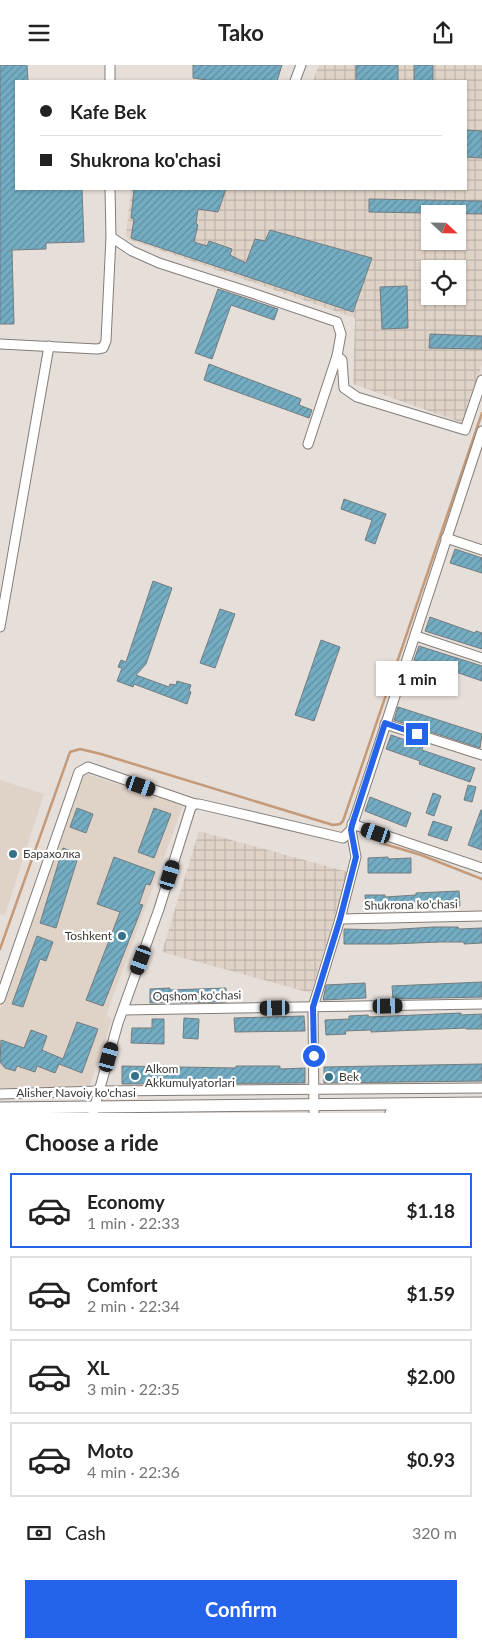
<!DOCTYPE html>
<meta charset="utf-8">
<style>
:root{--surface:#fff;--page:#f2f2f2;--text:#222;--muted:#767676;--line:#e0e0e0;--accent:#2563eb}
body{margin:0;font-family:Lato,sans-serif;background:var(--page);color:var(--text);height:100vh;display:flex;flex-direction:column;font-size:19px;white-space:nowrap}
*{box-sizing:border-box;margin:0}
p{font-size:16px;color:var(--muted)}
.icon{flex:none;width:28px;height:28px;fill:none;stroke:currentColor;stroke-width:2;stroke-linecap:round;stroke-linejoin:round}
.map{position:relative;height:1048px;overflow:hidden}
.side{display:flex;flex-direction:column;background:var(--surface);flex:1}
.side>*{flex:none}
.guide{position:absolute;left:15px;top:15px;width:452px;height:110px;border-radius:0px;box-shadow:0 1px 4px #0004;display:grid;align-content:center;height:110px;padding:0 25px;background:var(--surface)}
.needle{width:32px;rotate:112deg}
.fabs{position:absolute;left:421px;top:140px;display:grid;gap:10px}
.fabs a{display:grid;place-items:center;width:45px;height:45px;border-radius:0px;background:var(--surface);box-shadow:0 1px 4px #0004;font-size:25px}
.end{position:absolute;width:22px;height:22px;margin:-11px;border:6px solid #2563eb;background:#fff;box-shadow:0 0 0 2px #fff}
.from{border-radius:50%}
.bubble{position:absolute;height:35px;border-radius:0px;background:var(--surface);box-shadow:0 1px 4px #0004;font-size:16px;font-weight:700;line-height:35px;text-align:center}
.car{position:absolute;width:15px;height:30px;margin:-15px -8px;border-radius:6px;box-shadow:0 0 4px 1px #0007;background:linear-gradient(#222 24%,#8ab4d8 0 40%,#222 0 76%,#8ab4d8 0 86%,#222 0)}
.guide b{display:flex;align-items:center;gap:18px;height:48px;font-size:19px}
.guide b+b{border-top:1px solid var(--line)}
.guide i{width:12px;height:12px;background:var(--text)}
ul{padding:0;list-style:none}
li{display:flex;align-items:center;gap:15px;height:75px;margin:0 10px 8px;padding:0 15px;border:2px solid var(--line);border-radius:0px}
li div{flex:1}
li b{display:block;font-size:19px}
li em{font-style:normal;font-weight:700}
li.active{border-color:var(--accent)}
li>.icon{width:45px;height:45px;stroke-width:1.5}
h2{padding:0 25px;font-size:22px;line-height:60px}
.pay{display:flex;align-items:center;gap:12px;height:55px;padding:0 25px;font-size:19px}
.pay p{margin-inline-start:auto}
.cta{display:flex;gap:10px;margin-top:auto;padding:10px 25px}
.cta a{flex:1;height:58px;border-radius:0px;background:var(--accent);color:#fff;font-size:20px;font-weight:700;line-height:58px;text-align:center}
header{display:flex;justify-content:space-between;align-items:center;height:65px;padding:0 25px;background:var(--surface);font-size:22px;font-weight:700}
.map>svg:first-child{display:block}
.built{fill:#dfd2c7}
.industrial{fill:url(#industrial-grid);fill-rule:evenodd}
.lines{fill:none;stroke-linecap:round;stroke-linejoin:round}
.stream{stroke:#c49a79;stroke-width:2.5}
.building{fill:url(#building-hatch);stroke:#747c7f}
.minor-casing{stroke:#837d78;stroke-width:11}
.major-casing{stroke:#837d78;stroke-width:13}
.minor{stroke:#fff;stroke-width:9}
.major{stroke:#fff;stroke-width:11}
.route{stroke:#2563eb;stroke-width:6}
.poi-dot{fill:#357289;stroke:#fff;stroke-width:2}
.labels{text-anchor:middle;stroke-width:4.5;stroke-linejoin:round;paint-order:stroke}
.poi-label{font-size:12px;fill:#3b3936;stroke:#fff;text-anchor:start}
.street-label{font-size:12px;fill:#3b3936;stroke:#fff}
</style>
<header><svg class="icon" aria-label="menu" viewBox="0 0 24 24"><path d="M4 6h16M4 12h16M4 18h16"/></svg>Tako<svg class="icon" aria-label="share" viewBox="0 0 24 24"><path d="M12 15V3M7 8l5-5 5 5M5 13v7h14v-7"/></svg></header>
<div class="map">
<svg width="482" height="1048" viewBox="0 0 482 1048">
<defs>
<pattern id="industrial-grid" width="8" height="8" patternUnits="userSpaceOnUse" patternTransform="scale(1.25)"><rect width="8" height="8" fill="#dfd2c7"/><path d="M0 4h8M4 0v8" fill="none" stroke="#c0b5ac"/></pattern>
<pattern id="building-hatch" width="6" height="6" patternUnits="userSpaceOnUse" patternTransform="scale(1.25)"><rect width="6" height="6" fill="#74adc3"/><path d="M-1 1l2-2M0 6l6-6M5 7l2-2" fill="none" stroke="#608e9f"/></pattern>
</defs>
<rect width="100%" height="100%" fill="#e6ded9"/>
<g class="built">
<path d="M 84,708 L 183,740 L 106,950 L 112,954 L 89,1022 L 0,1023 L 0,945 Z"/>
<path d="M 0,715 L 44,729 L 5,850 L 0,849 Z"/>
</g>
<g class="industrial">
<path d="M 319,0 L 482,0 L 482,300 L 463,358 L 353,319 L 355,253 L 128,174 L 126,170 L 131,124 L 466,124 L 466,16 L 313,16 ZM 430,149 L 458,149 L 458,176 L 430,176 ZM 430,204 L 458,204 L 458,231 L 430,231 Z"/>
<path d="M 199,766 L 348,807 L 311,928 L 162,887 Z"/>
</g>
<g class="lines">
<g class="stream">
<path d="M 381,778 L 421,790 L 482,814"/>
<path d="M 0,884 L 70,687 L 80,684 L 101,689 L 333,760 L 340,759 L 343,756 L 482,348"/>
</g>
</g>
<g class="building">
<path d="M 0,0 L 27,0 L 28,16 L 16,16 L 16,124 L 82,124 L 84,177 L 46,178 L 46,184 L 12,185 L 14,259 L 0,259 Z"/>
<path d="M 193,0 L 282,0 L 277,16 L 213,16 L 193,13 Z"/>
<rect x="356" y="0" width="42" height="16"/>
<rect x="414" y="0" width="19" height="16"/>
<path d="M 466,65 L 482,66 L 482,93 L 466,92 Z"/>
<path d="M 134,124 L 226,124 L 218,147 L 198,144 L 196,158 L 198,160 L 194,177 L 207,181 L 209,176 L 232,184 L 230,190 L 246,198 L 255,174 L 265,176 L 270,165 L 372,193 L 353,247 L 131,173 L 134,154 L 131,153 Z"/>
<path d="M 369,134 L 482,136 L 482,149 L 369,147 Z"/>
<path d="M 407,221 L 408,263 L 382,264 L 380,222 Z"/>
<path d="M 218,224 L 278,244 L 274,255 L 231,240 L 212,294 L 195,288 Z"/>
<path d="M 430,269 L 482,271 L 482,284 L 429,283 Z"/>
<path d="M 209,299 L 301,334 L 299,340 L 312,345 L 309,353 L 204,315 Z"/>
<path d="M 344,434 L 386,449 L 375,479 L 365,475 L 372,455 L 341,444 Z"/>
<path d="M 455,484 L 482,493 L 482,508 L 450,498 Z"/>
<path d="M 153,516 L 172,523 L 146,599 L 136,610 L 169,622 L 170,619 L 176,620 L 177,616 L 191,620 L 189,626 L 191,627 L 187,639 L 134,619 L 133,622 L 117,616 L 122,603 L 118,602 L 121,595 L 126,597 Z"/>
<path d="M 220,544 L 235,549 L 215,603 L 200,598 Z"/>
<path d="M 430,552 L 475,568 L 476,566 L 482,568 L 482,584 L 425,566 Z"/>
<path d="M 321,575 L 340,582 L 314,656 L 295,650 Z"/>
<path d="M 419,581 L 482,601 L 482,616 L 447,604 L 446,605 L 414,595 Z"/>
<path d="M 398,642 L 482,669 L 480,683 L 394,655 Z"/>
<path d="M 391,670 L 423,681 L 422,685 L 475,703 L 470,717 L 419,699 L 420,696 L 386,684 Z"/>
<path d="M 468,720 L 476,722 L 472,737 L 464,735 Z"/>
<path d="M 433,728 L 441,731 L 434,751 L 426,748 Z"/>
<path d="M 370,732 L 411,748 L 406,762 L 365,746 Z"/>
<path d="M 77,743 L 93,749 L 86,768 L 70,762 Z"/>
<path d="M 154,743 L 171,749 L 154,793 L 138,787 Z"/>
<path d="M 481,745 L 482,745 L 482,785 L 468,780 Z"/>
<path d="M 433,756 L 452,762 L 447,776 L 428,770 Z"/>
<path d="M 63,783 L 79,789 L 56,863 L 40,858 Z"/>
<path d="M 114,792 L 155,807 L 150,820 L 146,819 L 139,839 L 143,840 L 103,941 L 86,935 L 120,847 L 97,839 Z"/>
<path d="M 388,792 L 388,794 L 411,793 L 411,808 L 368,808 L 368,793 Z"/>
<path d="M 459,826 L 460,841 L 412,843 L 412,845 L 366,845 L 365,830 L 385,830 L 385,832 L 416,830 L 416,828 Z"/>
<path d="M 433,862 L 458,862 L 459,864 L 482,863 L 482,878 L 464,879 L 464,877 L 439,877 L 391,879 L 344,879 L 344,864 L 387,865 Z"/>
<path d="M 37,871 L 53,877 L 46,896 L 40,894 L 23,942 L 12,939 Z"/>
<path d="M 482,917 L 482,932 L 393,934 L 392,921 Z"/>
<path d="M 365,918 L 366,933 L 323,935 L 326,920 Z"/>
<path d="M 170,923 L 170,925 L 226,923 L 226,937 L 150,938 L 150,924 Z"/>
<path d="M 461,948 L 461,950 L 482,949 L 482,964 L 466,964 L 466,963 L 371,967 L 371,965 L 345,966 L 346,969 L 326,970 L 325,955 L 349,954 L 349,951 L 368,950 L 369,952 Z"/>
<path d="M 304,951 L 305,966 L 235,967 L 234,953 Z"/>
<path d="M 184,953 L 199,954 L 198,974 L 183,973 Z"/>
<path d="M 152,954 L 164,954 L 164,979 L 131,978 L 132,963 L 152,963 Z"/>
<path d="M 77,957 L 98,964 L 82,1008 L 59,999 L 55,1008 L 37,1001 L 35,1007 L 17,1001 L 15,1006 L 5,1003 L 0,997 L 1,975 L 24,983 L 31,965 L 47,971 L 42,985 L 63,994 Z"/>
<path d="M 482,999 L 482,1016 L 324,1018 L 324,1002 Z"/>
<path d="M 122,1001 L 236,1003 L 236,1001 L 280,1001 L 280,1004 L 305,1003 L 305,1018 L 122,1019 Z"/>
</g>
<g class="lines">
<defs>
<g id="minor">
<path d="M 110,16 L 110,0"/>
<path d="M 295,16 L 301,0"/>
<path d="M 110,124 L 111,172 L 132,186 L 159,198 L 255,229 L 337,257 L 341,269 L 337,291 L 308,379"/>
<path d="M 0,279 L 97,284 L 103,283 L 106,276 L 111,172"/>
<path d="M 337,291 L 342,295 L 344,323 L 357,332 L 465,365 L 482,315"/>
<path d="M 446,473 L 482,485"/>
<path d="M 0,562 L 49,281"/>
<path d="M 416,571 L 482,593"/>
<path d="M 385,659 L 482,690"/>
<path d="M 352,759 L 482,803"/>
<path d="M 340,854 L 482,851"/>
<path d="M 0,934 L 79,707 L 88,702 L 195,739"/>
<path d="M 123,945 L 482,939"/>
<path d="M 0,1029 L 99,1026 L 482,1023"/>
<path d="M 93,1048 L 118,958 L 159,844 L 191,742 L 195,739 L 199,739 L 343,773 L 351,765 L 482,366"/>
<path d="M 314,1048 L 313,942 L 340,854 L 356,792 L 351,765"/>
</g>
<g id="major">
<path d="M 0,1043 L 482,1038"/>
<path d="M 391,1048 L 482,1047"/>
</g>
</defs>
<use href="#minor" class="minor-casing"/>
<use href="#major" class="major-casing"/>
<use href="#minor" class="minor"/>
<use href="#major" class="major"/>
</g>
<g class="lines">
<path class="route" d="M 314,991 L 313,942 L 340,854 L 356,792 L 351,765 L 352,760 L 385,658 L 417,669"/>
</g>
<g class="poi-dot">
<circle cx="13" cy="789" r="5"/>
<circle cx="122" cy="871" r="5"/>
<circle cx="135" cy="1011" r="5"/>
<circle cx="329" cy="1012" r="5"/>
</g>
<g class="labels">
<g class="poi-label">
<text x="23" y="793">Барахолка</text>
<text x="112" y="875" text-anchor="end">Toshkent</text>
<text x="145" y="1008">Alkom<tspan x="145" dy="14">Akkumulyatorlari</tspan></text>
<text x="339" y="1016">Bek</text>
</g>
<g class="street-label">
<text transform="translate(411 840) rotate(-1)" y="4">Shukrona ko'chasi</text>
<text transform="translate(197 931) rotate(-1)" y="4">Oqshom ko'chasi</text>
<text x="76" y="1032">Alisher Navoiy ko'chasi</text>
</g>
</g>
</svg>
<div class="fabs">
<a><svg class="needle" viewBox="-14 -14 28 28"><path d="M0-13l5 13h-10z" fill="#e53935"/><path d="M0 13l5-13h-10z" fill="#767676"/></svg></a>
<a><svg class="icon" aria-label="locate" viewBox="0 0 24 24"><circle cx="12" cy="12" r="6"/><path d="M12 2v4M12 18v4M2 12h4M18 12h4"/></svg></a>
</div>
<i class="end from" style="left:314px;top:991px"></i>
<i class="end" style="left:417px;top:669px"></i>
<div class="bubble" style="left:376px;top:596px;width:82px">1 min</div>
<i class="car" style="left:141px;top:721px;rotate:109deg"></i>
<i class="car" style="left:376px;top:768px;rotate:289deg"></i>
<i class="car" style="left:170px;top:810px;rotate:17deg"></i>
<i class="car" style="left:141px;top:895px;rotate:200deg"></i>
<i class="car" style="left:388px;top:941px;rotate:89deg"></i>
<i class="car" style="left:275px;top:943px;rotate:269deg"></i>
<i class="car" style="left:109px;top:992px;rotate:15deg"></i>
<div class="guide">
<b><i class="from"></i>Kafe Bek</b>
<b><i></i>Shukrona ko'chasi</b>
</div>
</div>
<section class="side">
<h2>Choose a ride</h2>
<ul>
<li class="active"><svg class="icon" aria-label="car" viewBox="0 0 24 24"><path d="M5 17H2v-5l4-1 3-4h7l3 4 3 1v5h-3M9 17h6M6 11h13"/><circle cx="7" cy="17" r="2"/><circle cx="17" cy="17" r="2"/></svg><div><b>Economy</b><p>1 min · 22:33</p></div><em>$1.18</em></li>
<li><svg class="icon" aria-label="car" viewBox="0 0 24 24"><path d="M5 17H2v-5l4-1 3-4h7l3 4 3 1v5h-3M9 17h6M6 11h13"/><circle cx="7" cy="17" r="2"/><circle cx="17" cy="17" r="2"/></svg><div><b>Comfort</b><p>2 min · 22:34</p></div><em>$1.59</em></li>
<li><svg class="icon" aria-label="car" viewBox="0 0 24 24"><path d="M5 17H2v-5l4-1 3-4h7l3 4 3 1v5h-3M9 17h6M6 11h13"/><circle cx="7" cy="17" r="2"/><circle cx="17" cy="17" r="2"/></svg><div><b>XL</b><p>3 min · 22:35</p></div><em>$2.00</em></li>
<li><svg class="icon" aria-label="car" viewBox="0 0 24 24"><path d="M5 17H2v-5l4-1 3-4h7l3 4 3 1v5h-3M9 17h6M6 11h13"/><circle cx="7" cy="17" r="2"/><circle cx="17" cy="17" r="2"/></svg><div><b>Moto</b><p>4 min · 22:36</p></div><em>$0.93</em></li>
</ul>
<div class="pay"><svg class="icon" aria-label="cash" viewBox="0 0 24 24"><path d="M3 7h18v10H3z"/><circle cx="12" cy="12" r="2"/></svg>Cash<p>320 m</p></div>
<div class="cta"><a>Confirm</a></div>
</section>
